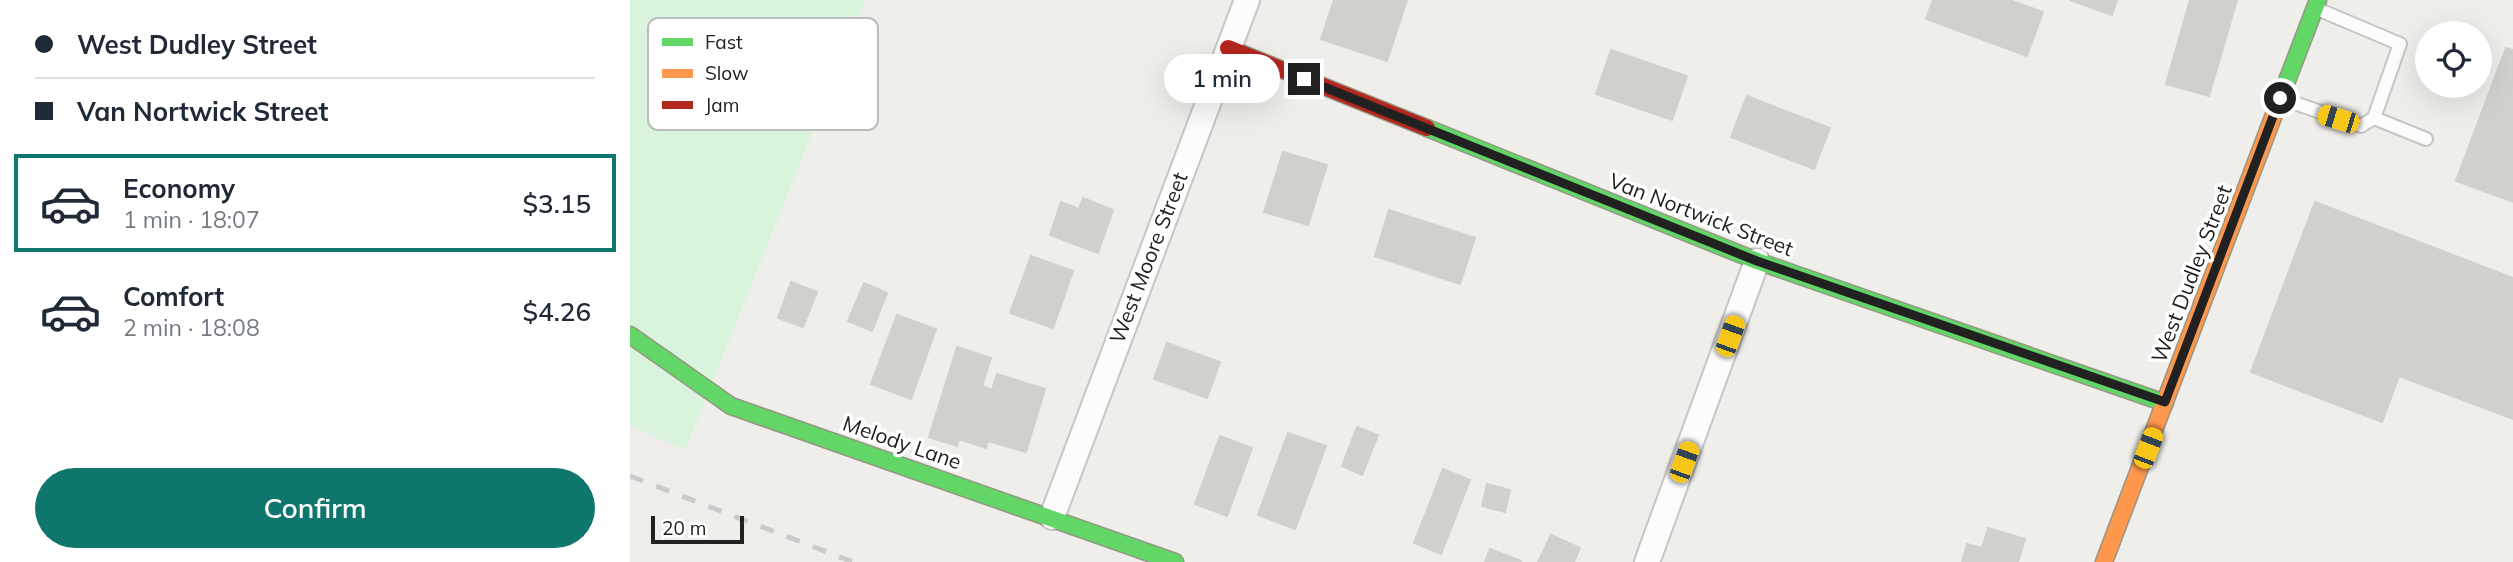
<!DOCTYPE html>
<meta charset="utf-8">
<style>
:root{--surface:#fff;--page:#f6f6f7;--text:#1f2937;--muted:#747a83;--line:#e0e1e3;--accent:#0f766e}
body{margin:0;font-family:Mulish,sans-serif;background:var(--page);color:var(--text);height:100vh;display:flex;flex-direction:column;font-size:26px;white-space:nowrap}
*{box-sizing:border-box;margin:0}
p{font-size:23px;color:var(--muted)}
.icon{flex:none;width:38px;height:38px;fill:none;stroke:currentColor;stroke-width:2;stroke-linecap:round;stroke-linejoin:round}
.map{position:relative;flex:1;overflow:hidden}
.panel{display:flex;flex-direction:column;background:var(--surface);width:630px}
.panel>*{flex:none}
.hud{display:grid;align-content:center;height:154px;padding:0 35px;background:var(--surface)}
.fabs{position:absolute;left:1785px;top:21px;display:grid;gap:14px}
.fabs a{display:grid;place-items:center;width:77px;height:77px;border-radius:50%;background:var(--surface);box-shadow:0 7px 28px #0002;font-size:35px}
.scale{position:absolute;left:21px;bottom:18px;width:93px;box-sizing:border-box;padding-left:7px;border:4px solid #212121;border-top:0;font-size:19px;line-height:24px;white-space:nowrap;color:#212121;-webkit-text-stroke:5px #fff;paint-order:stroke}
.end{position:absolute;width:32px;height:32px;margin:-16px;border:9px solid #212121;background:#fff;box-shadow:0 0 0 4px #fff}
.from{border-radius:50%}
.bubble{position:absolute;height:49px;border-radius:24px;background:var(--surface);box-shadow:0 7px 28px #0002;font-size:23px;font-weight:600;line-height:49px;text-align:center}
.car{position:absolute;width:21px;height:42px;margin:-21px -10px;border-radius:9px;box-shadow:0 0 5px 2px #0007;background:linear-gradient(#f5c518 24%,#345 0 40%,#f5c518 0 76%,#345 0 86%,#f5c518 0)}
.hud b{display:flex;align-items:center;gap:24px;height:66px;font-size:26px}
.hud b+b{border-top:2px solid var(--line)}
.hud i{width:18px;height:18px;background:var(--text)}
ul{padding:0;list-style:none}
li{display:flex;align-items:center;gap:21px;height:98px;margin:0 14px 10px;padding:0 21px;border:4px solid transparent;border-radius:0px}
li div{flex:1}
li b{display:block;font-size:26px}
li em{font-style:normal;font-weight:600}
li.current{border-color:var(--accent)}
li>.icon{width:63px;height:63px;stroke-width:1.5}
.button{display:flex;gap:14px;margin-top:auto;padding:14px 35px}
.button a{flex:1;height:80px;border-radius:42px;background:var(--accent);color:#fff;font-size:28px;font-weight:600;line-height:80px;text-align:center}
main{display:flex;flex:1;min-height:0}
.map>svg:first-child{display:block}
.park{fill:#daf3dd}
.building{fill:#d2d0cd;stroke:#d2d0cb;stroke-width:2}
.lines{fill:none;stroke-linecap:round;stroke-linejoin:round}
.lane-casing{stroke:#c6c6c4;stroke-width:16}
.street-casing{stroke:#c6c6c4;stroke-width:28}
.fast-casing{stroke:#949882;stroke-width:19}
.slow-casing{stroke:#949882;stroke-width:19}
.jam-casing{stroke:#949882;stroke-width:19}
.lane{stroke:#fdfcfc;stroke-width:12}
.street{stroke:#fdfcfc;stroke-width:24}
.fast{stroke:#63d668;stroke-width:16}
.slow{stroke:#ff974d;stroke-width:16}
.jam{stroke:#b3261e;stroke-width:16}
.rail{stroke:#cbcbcb;stroke-width:5;stroke-dasharray:14 14;stroke-linecap:butt}
.route{stroke:#212121;stroke-width:9}
.labels{text-anchor:middle;stroke-width:7;stroke-linejoin:round;paint-order:stroke}
.street-label{font-size:21px;fill:#212121;stroke:#fff}
.key{fill:#fff;stroke:#bcbcbc;stroke-width:2}
.key-label{font-size:19px;fill:#212121}
</style>
<main>
<section class="panel">
<div class="hud">
<b><i class="from"></i>West Dudley Street</b>
<b><i></i>Van Nortwick Street</b>
</div>
<ul>
<li class="current"><svg class="icon" aria-label="car" viewBox="0 0 24 24"><path d="M5 17H2v-5l4-1 3-4h7l3 4 3 1v5h-3M9 17h6M6 11h13"/><circle cx="7" cy="17" r="2"/><circle cx="17" cy="17" r="2"/></svg><div><b>Economy</b><p>1 min · 18:07</p></div><em>$3.15</em></li>
<li><svg class="icon" aria-label="car" viewBox="0 0 24 24"><path d="M5 17H2v-5l4-1 3-4h7l3 4 3 1v5h-3M9 17h6M6 11h13"/><circle cx="7" cy="17" r="2"/><circle cx="17" cy="17" r="2"/></svg><div><b>Comfort</b><p>2 min · 18:08</p></div><em>$4.26</em></li>
</ul>
<div class="button"><a>Confirm</a></div>
</section>
<div class="map">
<svg width="1883" height="562" viewBox="0 0 1883 562">
<rect width="100%" height="100%" fill="#efeeea"/>
<path class="park" d="M 0,0 L 235,0 L 55,450 L 0,426 Z"/>
<g class="building">
<path d="M 704,0 L 777,0 L 757,61 L 691,39 Z"/>
<path d="M 1303,0 L 1379,0 L 1413,12 L 1397,56 L 1296,19 Z"/>
<path d="M 1440,0 L 1487,0 L 1482,15 Z"/>
<path d="M 1560,0 L 1607,0 L 1579,96 L 1536,84 Z"/>
<path d="M 1876,48 L 1883,50 L 1883,202 L 1826,181 Z"/>
<path d="M 981,50 L 1057,76 L 1042,120 L 966,94 Z"/>
<path d="M 1117,96 L 1200,128 L 1184,169 L 1101,137 Z"/>
<path d="M 653,152 L 697,165 L 678,225 L 634,212 Z"/>
<path d="M 453,198 L 483,210 L 468,253 L 420,235 L 431,202 L 449,209 Z"/>
<path d="M 1685,202 L 1883,278 L 1883,419 L 1769,376 L 1752,422 L 1621,372 Z"/>
<path d="M 759,210 L 845,238 L 830,284 L 745,256 Z"/>
<path d="M 401,256 L 443,271 L 423,328 L 380,313 Z"/>
<path d="M 161,282 L 187,292 L 173,327 L 148,318 Z"/>
<path d="M 234,283 L 257,293 L 242,331 L 218,321 Z"/>
<path d="M 267,315 L 306,329 L 281,399 L 241,384 Z"/>
<path d="M 537,343 L 590,362 L 577,398 L 524,379 Z"/>
<path d="M 327,347 L 361,358 L 352,386 L 362,390 L 367,374 L 415,389 L 396,452 L 358,441 L 356,448 L 329,439 L 327,446 L 299,437 Z"/>
<path d="M 727,427 L 748,435 L 732,475 L 712,466 Z"/>
<path d="M 658,433 L 696,446 L 665,529 L 628,515 Z"/>
<path d="M 590,436 L 622,448 L 597,516 L 565,504 Z"/>
<path d="M 813,469 L 840,480 L 811,554 L 784,543 Z"/>
<path d="M 857,484 L 880,490 L 875,512 L 852,506 Z"/>
<path d="M 1358,528 L 1395,539 L 1388,562 L 1332,562 L 1337,544 L 1352,548 Z"/>
<path d="M 921,535 L 950,548 L 944,562 L 908,562 Z"/>
<path d="M 860,549 L 891,561 L 890,562 L 855,562 Z"/>
</g>
<g class="lines">
<defs>
<g id="lane">
<path d="M 1685,8 L 1770,44 L 1744,118 L 1796,139"/>
<path d="M 1653,99 L 1731,126 L 1744,118"/>
</g>
<g id="street">
<path d="M 422,517 L 617,0"/>
<path d="M 1017,562 L 1127,261"/>
</g>
<g id="fast">
<path d="M 1645,112 L 1688,0"/>
<path d="M 797,128 L 1127,261 L 1535,403"/>
<path d="M 0,335 L 101,406 L 545,562"/>
</g>
<path id="slow" d="M 1474,562 L 1645,112"/>
<path id="jam" d="M 598,48 L 797,128"/>
</defs>
<use href="#lane" class="lane-casing"/>
<use href="#street" class="street-casing"/>
<use href="#fast" class="fast-casing"/>
<use href="#slow" class="slow-casing"/>
<use href="#jam" class="jam-casing"/>
<use href="#lane" class="lane"/>
<use href="#street" class="street"/>
<use href="#fast" class="fast"/>
<use href="#slow" class="slow"/>
<use href="#jam" class="jam"/>
<path class="rail" d="M 0,476 L 223,562"/>
</g>
<g class="lines">
<path class="route" d="M 674,79 L 1127,261 L 1535,402 L 1650,98"/>
</g>
<g class="labels">
<g class="street-label">
<text transform="translate(1071 215) rotate(21)" y="7">Van Nortwick Street</text>
<text transform="translate(519 258) rotate(-69)" y="7">West Moore Street</text>
<text transform="translate(1562 274) rotate(-69)" y="7">West Dudley Street</text>
<text transform="translate(272 443) rotate(19)" y="7">Melody Lane</text>
</g>
</g>
<rect x="18" y="18" width="230" height="112" rx="10" class="key"/>
<rect x="32" y="38" width="31" height="8" fill="#63d668"/>
<rect x="32" y="69" width="31" height="9" fill="#ff974d"/>
<rect x="32" y="101" width="31" height="8" fill="#b3261e"/>
<g class="key-label">
<text x="75" y="49">Fast</text>
<text x="75" y="80">Slow</text>
<text x="75" y="112">Jam</text>
</g>
</svg>
<div class="fabs">
<a><svg class="icon" aria-label="locate" viewBox="0 0 24 24"><circle cx="12" cy="12" r="6"/><path d="M12 2v4M12 18v4M2 12h4M18 12h4"/></svg></a>
</div>
<div class="scale">20 m</div>
<i class="end from" style="left:1650px;top:98px"></i>
<i class="end" style="left:674px;top:79px"></i>
<div class="bubble" style="left:534px;top:54px;width:116px">1 min</div>
<i class="car" style="left:1708px;top:119px;rotate:287deg"></i>
<i class="car" style="left:1100px;top:336px;rotate:20deg"></i>
<i class="car" style="left:1518px;top:448px;rotate:21deg"></i>
<i class="car" style="left:1054px;top:462px;rotate:20deg"></i>
</div>
</main>
